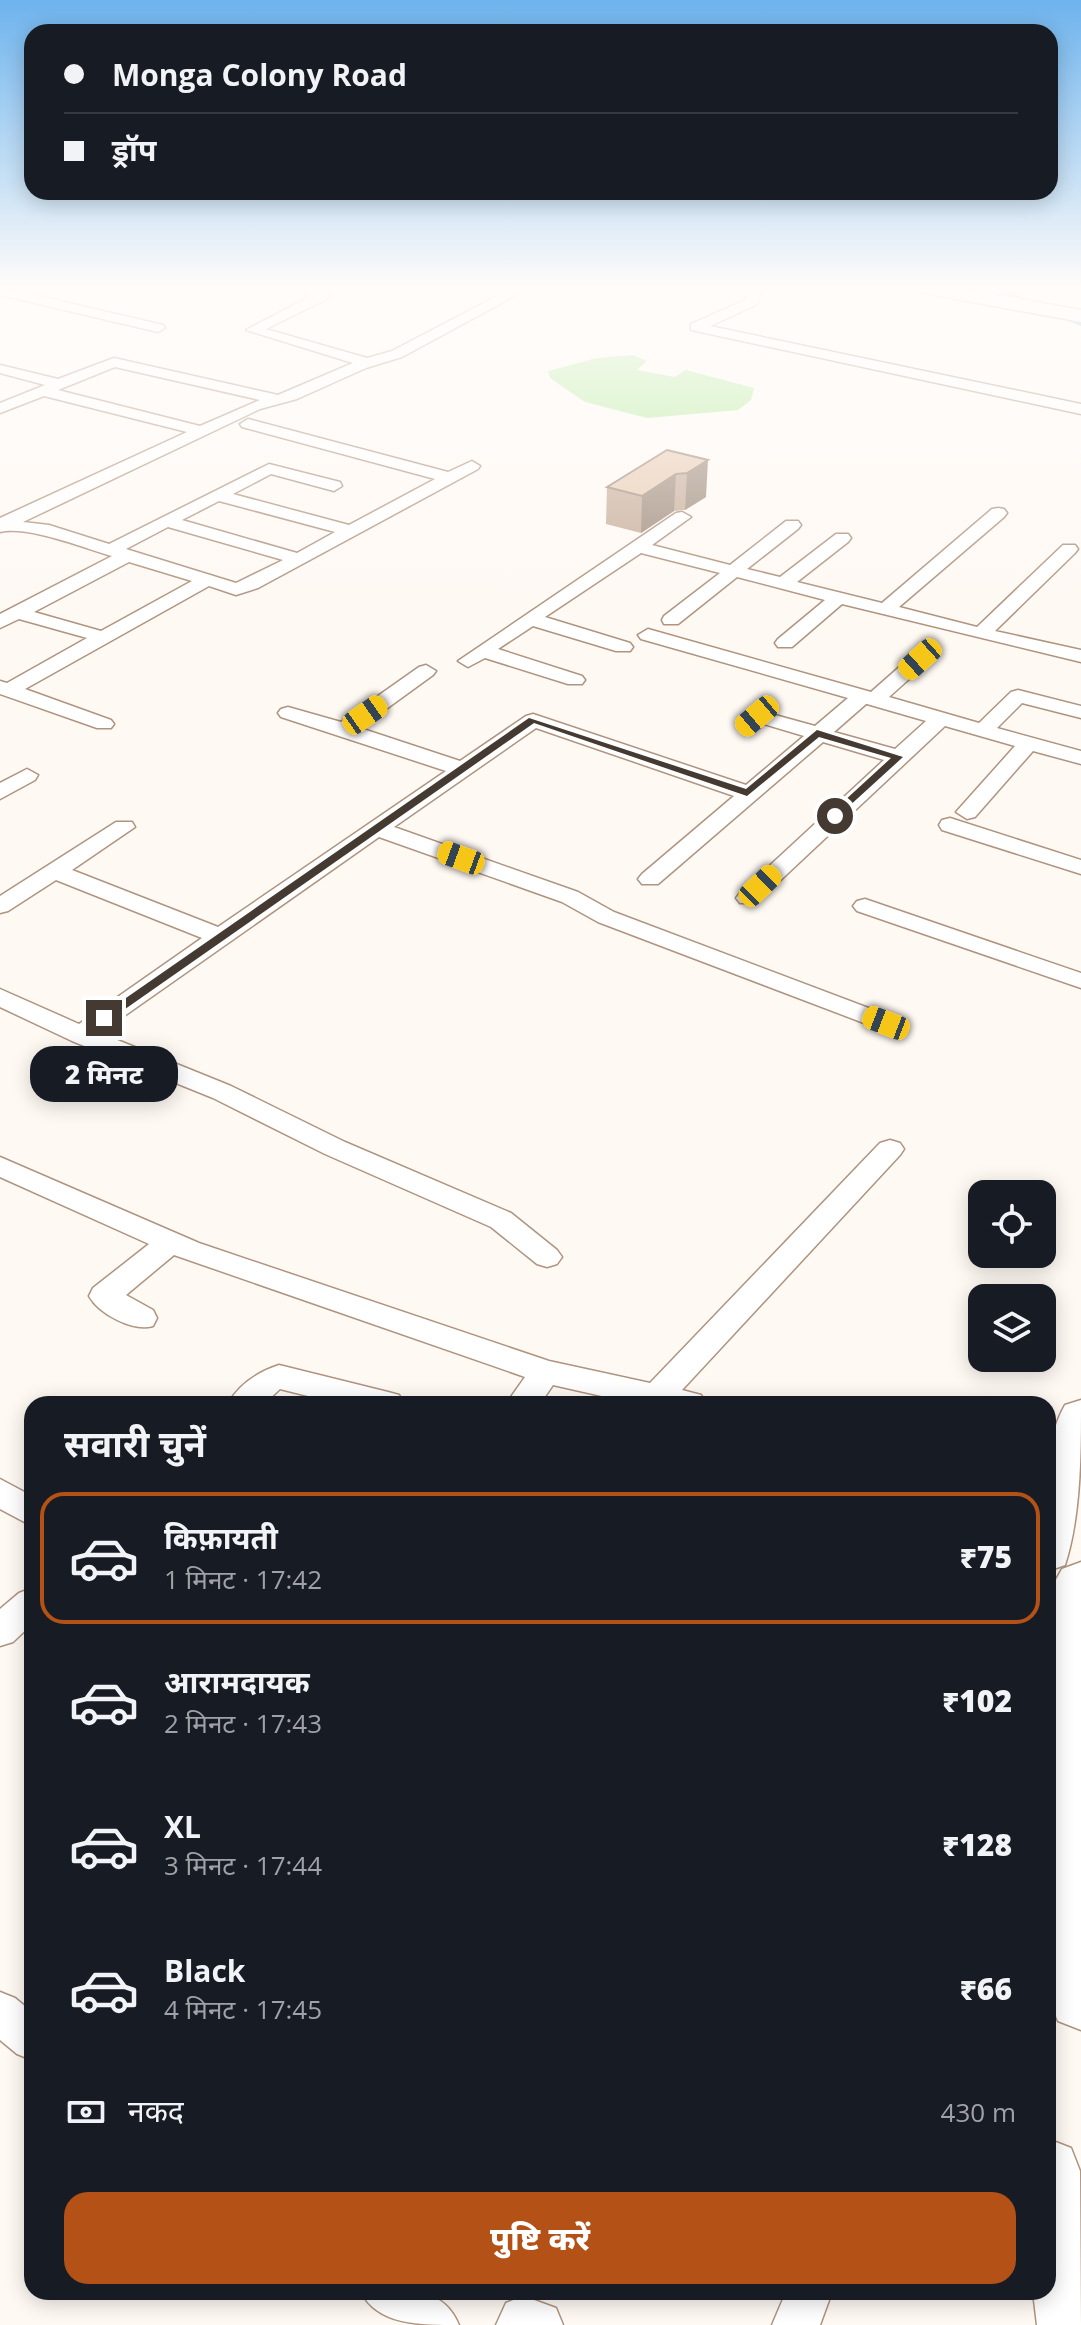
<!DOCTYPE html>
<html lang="hi">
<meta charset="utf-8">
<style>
:root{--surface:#171b24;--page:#242831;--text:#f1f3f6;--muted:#9ea1a6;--line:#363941;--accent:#b35116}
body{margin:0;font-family:"Open Sans","Noto Sans Devanagari",sans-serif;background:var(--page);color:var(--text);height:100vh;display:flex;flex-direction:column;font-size:30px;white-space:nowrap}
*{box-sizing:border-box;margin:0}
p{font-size:26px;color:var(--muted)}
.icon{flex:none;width:44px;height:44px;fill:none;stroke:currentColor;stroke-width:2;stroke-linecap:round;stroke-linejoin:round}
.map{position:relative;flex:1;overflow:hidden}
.sheet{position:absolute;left:24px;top:1396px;width:1032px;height:904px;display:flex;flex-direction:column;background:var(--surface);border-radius:24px;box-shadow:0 4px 20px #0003}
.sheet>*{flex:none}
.top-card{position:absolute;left:24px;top:24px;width:1034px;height:176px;border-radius:24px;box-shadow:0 4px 20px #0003;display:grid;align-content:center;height:176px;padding:0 40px;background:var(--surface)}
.tools{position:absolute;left:968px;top:1180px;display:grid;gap:16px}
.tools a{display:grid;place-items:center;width:88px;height:88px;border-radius:16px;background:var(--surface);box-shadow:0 4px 20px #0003;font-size:40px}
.end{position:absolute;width:36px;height:36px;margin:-18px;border:10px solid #453a31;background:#fff;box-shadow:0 0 0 4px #fff}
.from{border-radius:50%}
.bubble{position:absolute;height:56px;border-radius:24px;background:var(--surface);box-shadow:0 4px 20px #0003;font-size:26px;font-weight:800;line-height:56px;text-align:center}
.car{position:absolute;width:24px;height:48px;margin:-24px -12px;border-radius:10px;box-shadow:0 0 6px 2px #0007;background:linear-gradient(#f5c518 24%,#345 0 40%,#f5c518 0 76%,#345 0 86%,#f5c518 0)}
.top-card b{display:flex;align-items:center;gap:28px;height:76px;font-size:30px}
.top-card b+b{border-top:2px solid var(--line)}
.top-card i{width:20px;height:20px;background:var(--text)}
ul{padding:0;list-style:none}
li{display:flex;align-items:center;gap:24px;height:132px;margin:0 16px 12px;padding:0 24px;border:4px solid transparent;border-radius:24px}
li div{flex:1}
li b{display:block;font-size:30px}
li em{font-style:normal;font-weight:800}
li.active{border-color:var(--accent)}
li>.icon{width:72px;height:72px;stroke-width:1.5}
h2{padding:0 40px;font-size:36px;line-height:96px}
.pay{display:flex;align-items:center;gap:20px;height:88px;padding:0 40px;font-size:30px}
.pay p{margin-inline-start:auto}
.action{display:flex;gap:16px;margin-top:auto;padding:16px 40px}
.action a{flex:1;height:92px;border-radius:24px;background:var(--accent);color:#fff;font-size:32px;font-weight:800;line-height:92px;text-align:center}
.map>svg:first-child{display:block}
.green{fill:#b5eb9e}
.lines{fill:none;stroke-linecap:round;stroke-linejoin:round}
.stream{stroke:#56b2f4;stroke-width:4}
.minor-casing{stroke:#af947f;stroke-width:3}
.secondary-casing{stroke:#af947f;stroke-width:3}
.trunk-casing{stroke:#af947f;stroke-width:3}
.minor{fill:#fff;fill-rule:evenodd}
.secondary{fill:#fff;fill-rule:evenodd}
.trunk{fill:#fff;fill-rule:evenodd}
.wall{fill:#c8af9c}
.shaded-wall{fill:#a28f7f}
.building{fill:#e8ccb5;stroke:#a28f7f;stroke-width:2}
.route{fill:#453a31}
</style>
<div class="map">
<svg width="1081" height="2325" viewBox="0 0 1081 2325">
<rect width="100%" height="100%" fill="#fff9f4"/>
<path class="green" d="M 633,355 L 647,361 L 637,370 L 675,377 L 686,370 L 754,388 L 751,400 L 738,410 L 647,418 L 585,402 L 550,378 L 548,371 L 597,358 Z"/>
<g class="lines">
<g class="stream">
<path d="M 998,289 L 1030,303"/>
<path d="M 1060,316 L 1081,324"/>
</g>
<defs>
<g id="minor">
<path d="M 315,286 L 334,286 L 326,291 L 331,295 L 329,298 L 266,329 L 367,358 L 392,351 L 516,286 L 533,286 L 402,357 L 366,368 L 297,399 L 260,409 L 23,522 L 49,525 L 109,544 L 269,464 L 340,482 L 342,486 L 334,491 L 271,474 L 233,494 L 349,525 L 435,479 L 242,427 L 240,424 L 248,419 L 448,472 L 472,461 L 480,466 L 478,469 L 258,588 L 236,595 L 209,586 L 25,689 L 111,720 L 114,724 L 111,728 L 97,728 L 0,694 L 0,681 L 7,683 L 87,638 L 19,619 L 0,628 L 0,614 L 112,556 C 84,548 27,525 0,532 L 0,518 L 187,432 L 44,396 L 0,413 L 0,403 L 45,385 L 0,373 L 0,365 L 58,379 L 114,358 L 278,395 L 353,363 L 246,330 L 311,296 L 305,292 ZM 115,367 L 260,400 L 200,426 L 58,390 ZM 219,501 L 335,532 L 297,553 L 182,520 ZM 168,527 L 283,560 L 236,583 L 126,549 ZM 129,562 L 192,581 L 101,631 L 34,612 Z"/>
<path d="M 750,286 L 764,286 L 756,305 L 710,326 L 1081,404 L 1081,414 L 691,330 L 691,324 L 745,300 Z"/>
<path d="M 0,287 L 163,325 L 165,328 L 158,332 L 0,295 Z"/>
<path d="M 998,508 L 1004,509 L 1007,513 L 1004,517 L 899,607 L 977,627 L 1063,545 L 1075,545 L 1078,549 L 1075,553 L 995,631 L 1081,650 L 1081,662 L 842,604 L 792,647 L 778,647 L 775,643 L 778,639 L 825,600 L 737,577 L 678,624 L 664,624 L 662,620 L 664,616 L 720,573 L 641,553 L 545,617 L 630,643 L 633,647 L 630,651 L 616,651 L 533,626 L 498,649 L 582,676 L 585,680 L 582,684 L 568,684 L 485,658 L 468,667 L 458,661 L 676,513 L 682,512 L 691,517 L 652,545 L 730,565 L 786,521 L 798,521 L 801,525 L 798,529 L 747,569 L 780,577 L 836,534 L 848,534 L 851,538 L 848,542 L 797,582 L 882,603 L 992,509 Z"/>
<path d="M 648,629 L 871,692 L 913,655 L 927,655 L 930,659 L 927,663 L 889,697 L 979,723 L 1011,692 L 1018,690 L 1081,706 L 1081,718 L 1022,703 L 997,728 L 1081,751 L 1081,764 L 1033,751 L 975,817 L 967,819 L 956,812 L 1015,746 L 945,726 L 756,903 L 740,903 L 736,898 L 740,893 L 884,760 L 823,742 L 658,884 L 642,884 L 638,879 L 642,874 L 734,796 L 536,728 L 394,827 L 578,892 L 614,912 L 895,1018 L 899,1023 L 895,1028 L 877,1028 L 598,922 L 562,902 L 379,837 L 100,1033 L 231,1086 L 345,1142 L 511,1213 L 557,1250 L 562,1257 L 557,1264 L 547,1267 L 537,1264 L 491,1227 L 325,1154 L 213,1098 L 72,1041 L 0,1007 L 0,989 L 79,1024 L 202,938 L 56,880 L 8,911 L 0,913 L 0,896 L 116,822 L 132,822 L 135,827 L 72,870 L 218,927 L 446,771 L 281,717 L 278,713 L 281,709 L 288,707 L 341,722 L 419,667 L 426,665 L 436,671 L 433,675 L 360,728 L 460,761 L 526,716 L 533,714 L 746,785 L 804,736 L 750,720 L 747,716 L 750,712 L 757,710 L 815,726 L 848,698 L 641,639 L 638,635 ZM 866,704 L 867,704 L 926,721 L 895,749 L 834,732 Z"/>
<path d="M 27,769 L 38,775 L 35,780 L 0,799 L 0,783 Z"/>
<path d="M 950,818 L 1081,860 L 1081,874 L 942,830 L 939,825 L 942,820 Z"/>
<path d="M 865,899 L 1081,973 L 1081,988 L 857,911 L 853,906 L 857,901 Z"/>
<path d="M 890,1140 L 900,1143 L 904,1149 L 900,1155 L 682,1390 L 701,1395 L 706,1404 L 637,1404 L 553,1385 L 540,1404 L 506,1404 L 525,1377 L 174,1255 L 126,1295 L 153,1310 L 157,1318 L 153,1326 C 133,1332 99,1314 89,1296 L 93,1288 L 149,1244 L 0,1177 L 0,1157 L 199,1243 L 549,1361 L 650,1383 L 880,1143 Z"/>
<path d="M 279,1365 L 388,1392 L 399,1395 L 404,1404 L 340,1404 L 280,1389 L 264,1404 L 228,1404 C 239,1384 258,1372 279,1365 Z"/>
<path d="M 0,1479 L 32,1496 L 32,1526 L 0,1509 Z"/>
<path d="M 32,1588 L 32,1624 L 13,1642 L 0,1646 L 0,1609 L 19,1593 Z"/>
<path d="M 0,1992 L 15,1998 L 32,2012 L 32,2060 L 17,2054 L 0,2040 Z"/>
<path d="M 361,2292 C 400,2292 441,2282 459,2325 C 419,2325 378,2325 361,2292 Z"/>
<path d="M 786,2292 L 832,2292 L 820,2325 L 772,2325 Z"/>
<path d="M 523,2296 L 556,2308 L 563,2325 L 496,2325 L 506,2303 Z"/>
</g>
<g id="secondary">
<path d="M 908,286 L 949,286 L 1081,310 L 1081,322 L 918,292 Z"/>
<path d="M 1081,1400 C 1081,1453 1081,1516 1065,1565 L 1048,1571 C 1048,1517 1038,1453 1065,1405 Z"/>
<path d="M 1048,2139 L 1071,2148 L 1080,2171 L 1081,2325 L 1037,2325 L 1033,2292 L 1048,2292 Z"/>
</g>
<path id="trunk" d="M 1081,1562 L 1081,2030 L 1058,2021 L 1048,1997 L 1048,1640 L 1053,1585 L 1062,1569 Z"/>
</defs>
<use href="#minor" class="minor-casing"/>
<use href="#secondary" class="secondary-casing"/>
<use href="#trunk" class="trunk-casing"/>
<use href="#minor" class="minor"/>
<use href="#secondary" class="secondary"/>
<use href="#trunk" class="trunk"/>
</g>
<path class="wall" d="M 667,450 L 706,497 L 685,510 L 674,511 L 641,533 L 606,524 L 607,487 Z"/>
<g class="shaded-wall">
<path d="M 708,460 L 706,497 L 685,510 L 687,473 Z"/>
<path d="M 676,474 L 674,511 L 641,533 L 642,496 Z"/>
</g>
<path class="building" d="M 667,450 L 708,460 L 687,473 L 676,474 L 642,496 L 607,487 Z"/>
<linearGradient id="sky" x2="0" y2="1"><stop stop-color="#6db3ed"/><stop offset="0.47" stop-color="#fffcfa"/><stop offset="1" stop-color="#fffcfa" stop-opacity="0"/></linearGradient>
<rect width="1081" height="611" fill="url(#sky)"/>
<path class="route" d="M 529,718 L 746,789 L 817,730 L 903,757 L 835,819 L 831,818 L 831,813 L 891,758 L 819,737 L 747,796 L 534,723 L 108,1021 L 100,1021 L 100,1016 Z"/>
</svg>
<div class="tools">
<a><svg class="icon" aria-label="locate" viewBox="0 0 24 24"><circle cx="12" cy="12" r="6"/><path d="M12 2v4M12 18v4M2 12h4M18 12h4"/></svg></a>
<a><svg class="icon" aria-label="layers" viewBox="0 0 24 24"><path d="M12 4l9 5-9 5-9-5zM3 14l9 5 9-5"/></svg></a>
</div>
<i class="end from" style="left:835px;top:816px"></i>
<i class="end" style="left:104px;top:1018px"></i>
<div class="bubble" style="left:30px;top:1046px;width:148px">2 मिनट</div>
<i class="car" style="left:920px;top:659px;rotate:228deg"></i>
<i class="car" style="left:365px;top:715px;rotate:55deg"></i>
<i class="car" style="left:757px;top:716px;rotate:230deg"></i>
<i class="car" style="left:461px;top:858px;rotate:290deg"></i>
<i class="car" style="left:760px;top:886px;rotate:46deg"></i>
<i class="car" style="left:886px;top:1023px;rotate:291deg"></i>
<div class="top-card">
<b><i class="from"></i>Monga Colony Road</b>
<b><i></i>ड्रॉप</b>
</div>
<section class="sheet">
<h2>सवारी चुनें</h2>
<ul>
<li class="active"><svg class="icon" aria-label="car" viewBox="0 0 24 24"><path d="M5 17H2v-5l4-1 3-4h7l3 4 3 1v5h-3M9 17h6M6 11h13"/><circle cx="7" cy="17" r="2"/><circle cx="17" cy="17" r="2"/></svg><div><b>किफ़ायती</b><p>1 मिनट · 17:42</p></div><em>₹75</em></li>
<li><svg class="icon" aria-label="car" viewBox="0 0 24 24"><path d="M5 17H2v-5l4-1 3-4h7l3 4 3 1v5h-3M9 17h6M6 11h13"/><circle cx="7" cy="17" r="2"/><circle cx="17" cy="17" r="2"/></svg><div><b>आरामदायक</b><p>2 मिनट · 17:43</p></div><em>₹102</em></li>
<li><svg class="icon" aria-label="car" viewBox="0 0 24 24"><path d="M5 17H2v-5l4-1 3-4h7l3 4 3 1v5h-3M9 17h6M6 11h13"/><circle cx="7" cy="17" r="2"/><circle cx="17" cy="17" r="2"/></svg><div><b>XL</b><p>3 मिनट · 17:44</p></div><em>₹128</em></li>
<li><svg class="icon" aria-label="car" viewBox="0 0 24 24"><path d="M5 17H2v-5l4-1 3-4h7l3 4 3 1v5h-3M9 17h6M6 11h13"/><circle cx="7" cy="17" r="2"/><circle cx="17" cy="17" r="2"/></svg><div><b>Black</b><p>4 मिनट · 17:45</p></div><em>₹66</em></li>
</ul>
<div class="pay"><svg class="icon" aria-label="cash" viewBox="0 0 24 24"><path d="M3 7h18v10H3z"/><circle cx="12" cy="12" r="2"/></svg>नकद<p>430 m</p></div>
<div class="action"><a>पुष्टि करें</a></div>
</section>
</div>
